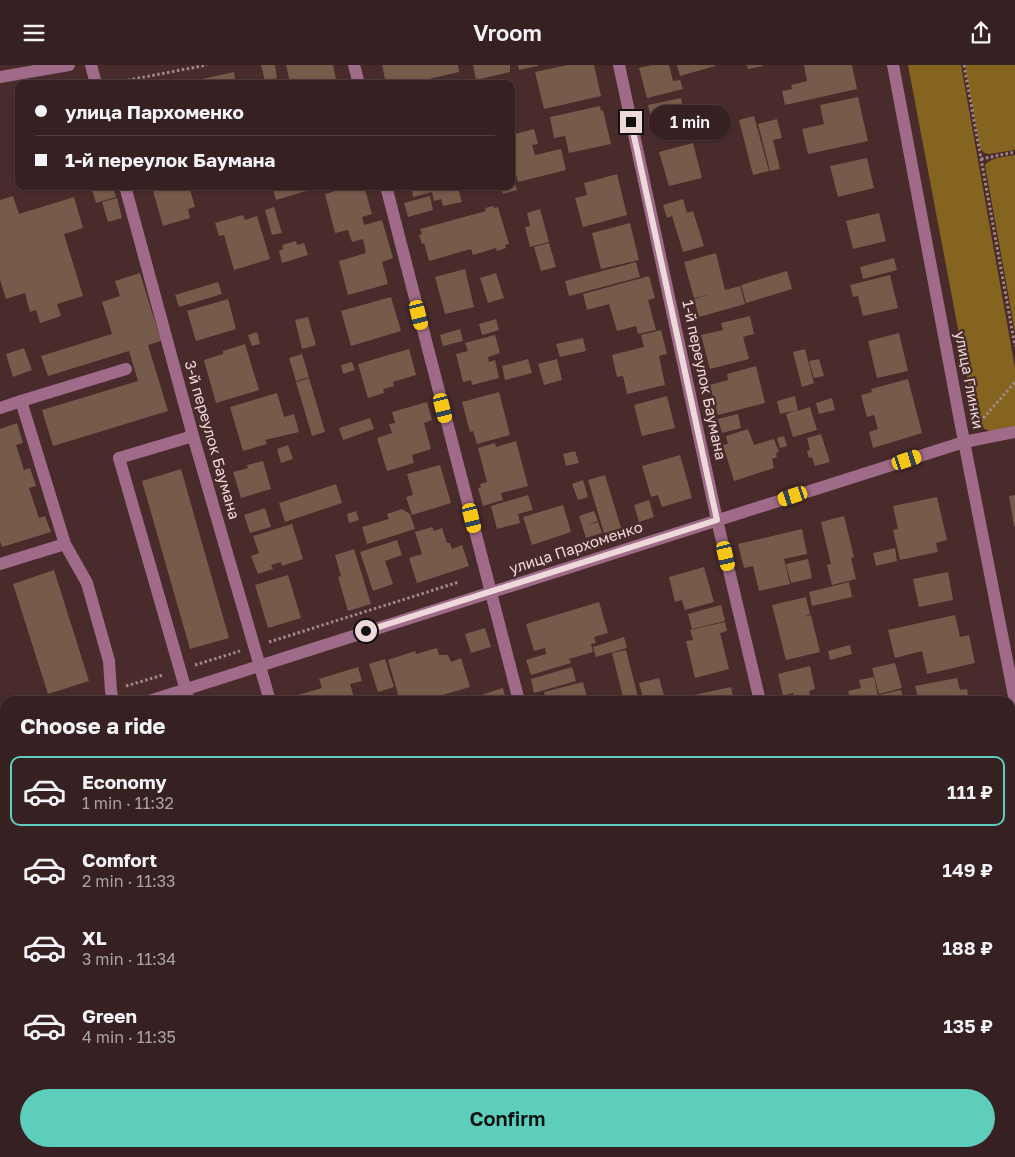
<!DOCTYPE html>
<meta charset="utf-8">
<style>
:root{--surface:#372021;--page:#3e282a;--text:#f1f3f6;--muted:#aaa3a5;--line:#513e3f;--accent:#5ccebb}
body{margin:0;font-family:"Golos Text",sans-serif;background:var(--page);color:var(--text);height:100vh;display:flex;flex-direction:column;font-size:19px;white-space:nowrap}
*{box-sizing:border-box;margin:0}
p{font-size:16px;color:var(--muted)}
.icon{flex:none;width:28px;height:28px;fill:none;stroke:currentColor;stroke-width:2;stroke-linecap:round;stroke-linejoin:round}
.map{position:relative;flex:1;overflow:hidden}
.panel{position:absolute;left:0px;top:631px;width:1015px;height:461px;display:flex;flex-direction:column;background:var(--surface);border-radius:15px 15px 0 0;box-shadow:0 1px 4px #0004,0 0 0 1px var(--line)}
.panel>*{flex:none}
.hud{position:absolute;left:15px;top:15px;width:500px;height:110px;border-radius:10px;box-shadow:0 1px 4px #0004,0 0 0 1px var(--line);display:grid;align-content:center;height:110px;padding:0 20px;background:var(--surface)}
.end{position:absolute;width:22px;height:22px;margin:-11px;border:6px solid #edd9d9;background:#111;box-shadow:0 0 0 2px #111}
.from{border-radius:50%}
.bubble{position:absolute;height:35px;border-radius:18px;background:var(--surface);box-shadow:0 1px 4px #0004,0 0 0 1px var(--line);font-size:16px;font-weight:600;line-height:35px;text-align:center}
.car{position:absolute;width:15px;height:30px;margin:-15px -8px;border-radius:6px;box-shadow:0 0 4px 1px #0007;background:linear-gradient(#f5c518 24%,#345 0 40%,#f5c518 0 76%,#345 0 86%,#f5c518 0)}
.hud b{display:flex;align-items:center;gap:18px;height:48px;font-size:19px}
.hud b+b{border-top:1px solid var(--line)}
.hud i{width:12px;height:12px;background:var(--text)}
ul{padding:0;list-style:none}
li{display:flex;align-items:center;gap:15px;height:70px;margin:0 10px 8px;padding:0 10px;border:2px solid transparent;border-radius:10px}
li div{flex:1}
li b{display:block;font-size:19px}
li em{font-style:normal;font-weight:600}
li.selected{border-color:var(--accent)}
li>.icon{width:45px;height:45px;stroke-width:1.5}
h2{padding:0 20px;font-size:22px;line-height:60px}
.button{display:flex;gap:10px;margin-top:auto;padding:10px 20px}
.button a{flex:1;height:58px;border-radius:30px;background:var(--accent);color:#111;font-size:20px;font-weight:600;line-height:58px;text-align:center}
header{display:flex;justify-content:space-between;align-items:center;height:65px;padding:0 20px;background:var(--surface);font-size:22px;font-weight:600}
.map>svg:first-child{display:block}
.forest{fill:#85641f}
.building{fill:#765a4a}
.lines{fill:none;stroke-linecap:round;stroke-linejoin:round}
.path{stroke:#a18888;stroke-width:3;stroke-dasharray:2.5 2.5;stroke-linecap:butt}
.minor{stroke:#a06b89;stroke-width:12}
.route{stroke:#edd9d9;stroke-width:6}
.labels{text-anchor:middle;stroke-width:4.5;stroke-linejoin:round;paint-order:stroke}
.street-label{font-size:15px;fill:#edd9d9;stroke:#492b2c}
</style>
<header><svg class="icon" aria-label="menu" viewBox="0 0 24 24"><path d="M4 6h16M4 12h16M4 18h16"/></svg>Vroom<svg class="icon" aria-label="share" viewBox="0 0 24 24"><path d="M12 15V3M7 8l5-5 5 5M5 13v7h14v-7"/></svg></header>
<div class="map">
<svg width="1015" height="1092" viewBox="0 0 1015 1092">
<rect width="100%" height="100%" fill="#492b2c"/>
<g class="forest">
<path d="M 908,0 L 961,0 L 1015,303 L 1015,366 C 995,366 981,371 974,348 Z"/>
<path d="M 965,0 L 1015,0 L 1015,85 L 989,89 L 984,88 L 980,83 Z"/>
<path d="M 1015,90 L 1015,267 L 985,100 C 992,92 1005,92 1015,90 Z"/>
</g>
<g class="building">
<path d="M 261,0 L 275,0 L 277,13 L 265,16 Z"/>
<path d="M 286,0 L 333,0 L 337,19 L 296,19 L 296,17 L 290,18 Z"/>
<path d="M 382,0 L 458,0 L 459,7 L 407,19 L 386,19 Z"/>
<path d="M 473,0 L 510,0 L 510,7 L 476,15 Z"/>
<path d="M 518,0 L 538,0 L 538,1 L 519,5 Z"/>
<path d="M 567,0 L 594,0 L 601,31 L 544,44 L 535,7 Z"/>
<path d="M 652,0 L 669,0 L 673,16 L 680,15 L 683,24 L 647,33 L 639,3 Z"/>
<path d="M 677,0 L 715,0 L 715,1 L 680,11 Z"/>
<path d="M 747,0 L 763,0 L 763,1 L 748,4 Z"/>
<path d="M 804,0 L 852,0 L 857,24 L 785,40 L 782,26 L 792,24 L 791,20 L 807,16 Z"/>
<path d="M 234,7 L 236,19 L 199,19 L 198,15 Z"/>
<path d="M 858,32 L 868,76 L 808,89 L 802,64 L 824,59 L 820,40 Z"/>
<path d="M 681,33 L 683,42 L 690,41 L 695,63 L 655,72 L 648,40 Z"/>
<path d="M 600,41 L 601,46 L 603,45 L 611,79 L 569,88 L 565,71 L 554,73 L 550,52 Z"/>
<path d="M 754,51 L 769,106 L 753,110 L 739,55 Z"/>
<path d="M 777,54 L 782,73 L 773,75 L 780,104 L 770,106 L 758,59 Z"/>
<path d="M 534,64 L 538,79 L 532,80 L 535,90 L 561,84 L 566,105 L 518,117 L 511,91 L 511,70 Z"/>
<path d="M 693,78 L 702,113 L 669,121 L 659,87 Z"/>
<path d="M 867,93 L 874,123 L 838,132 L 830,101 Z"/>
<path d="M 511,107 L 517,125 L 503,129 L 501,121 L 511,121 Z"/>
<path d="M 617,109 L 627,150 L 583,162 L 575,133 L 587,130 L 584,118 Z"/>
<path d="M 91,121 L 113,121 L 116,132 L 96,138 Z"/>
<path d="M 163,121 L 189,121 L 195,142 L 188,144 L 190,153 L 163,161 L 153,126 L 163,123 Z"/>
<path d="M 272,121 L 320,121 L 320,122 L 276,135 Z"/>
<path d="M 352,121 L 364,121 L 372,149 L 362,152 L 364,160 L 382,155 L 393,193 L 382,197 L 388,219 L 348,230 L 339,196 L 366,188 L 363,174 L 352,177 L 348,165 L 335,168 L 325,129 Z"/>
<path d="M 411,121 L 461,121 L 458,123 L 462,137 L 443,141 L 441,134 L 434,136 L 432,127 L 413,132 Z"/>
<path d="M 13,131 L 19,149 L 74,132 L 83,163 L 64,169 L 83,231 L 57,239 L 61,251 L 40,258 L 36,245 L 30,247 L 25,228 L 6,234 L 0,215 L 0,135 Z"/>
<path d="M 430,131 L 433,145 L 408,152 L 404,138 Z"/>
<path d="M 117,133 L 122,153 L 108,157 L 102,137 Z"/>
<path d="M 683,134 L 687,148 L 693,146 L 704,181 L 683,187 L 672,151 L 667,153 L 663,140 Z"/>
<path d="M 494,141 L 494,143 L 498,142 L 509,179 L 505,180 L 506,183 L 497,186 L 496,183 L 473,190 L 471,184 L 429,196 L 424,178 L 422,179 L 419,170 L 422,169 L 420,164 L 486,146 L 485,143 Z"/>
<path d="M 274,142 L 282,168 L 272,170 L 265,145 Z"/>
<path d="M 540,144 L 549,177 L 530,182 L 525,162 L 530,161 L 527,148 Z"/>
<path d="M 879,148 L 886,176 L 853,184 L 846,156 Z"/>
<path d="M 243,150 L 245,155 L 257,151 L 270,194 L 234,205 L 224,170 L 219,171 L 215,158 Z"/>
<path d="M 630,158 L 639,195 L 601,204 L 592,168 Z"/>
<path d="M 296,176 L 297,180 L 304,178 L 308,190 L 282,198 L 279,186 L 283,184 L 282,180 Z"/>
<path d="M 549,178 L 556,202 L 541,206 L 534,182 Z"/>
<path d="M 716,188 L 725,225 L 740,221 L 745,239 L 699,252 L 694,234 L 708,230 L 694,233 L 684,197 Z"/>
<path d="M 894,193 L 897,205 L 863,214 L 860,202 Z"/>
<path d="M 636,197 L 640,212 L 569,231 L 565,216 Z"/>
<path d="M 465,204 L 474,242 L 445,249 L 435,212 Z"/>
<path d="M 787,206 L 792,224 L 746,238 L 741,220 Z"/>
<path d="M 140,208 L 161,276 L 148,280 L 168,346 L 53,381 L 42,345 L 138,316 L 129,286 L 48,311 L 41,291 L 112,269 L 102,237 L 120,231 L 115,216 Z"/>
<path d="M 496,208 L 504,233 L 488,238 L 480,213 Z"/>
<path d="M 890,210 L 898,243 L 863,251 L 858,231 L 853,232 L 850,220 Z"/>
<path d="M 649,211 L 655,233 L 648,235 L 656,265 L 638,269 L 636,261 L 617,266 L 609,239 L 587,245 L 583,229 Z"/>
<path d="M 218,217 L 222,229 L 179,242 L 175,230 Z"/>
<path d="M 391,232 L 401,266 L 351,281 L 341,246 Z"/>
<path d="M 228,234 L 236,264 L 196,276 L 187,246 Z"/>
<path d="M 750,251 L 754,269 L 743,272 L 749,294 L 710,304 L 701,270 L 723,265 L 721,258 Z"/>
<path d="M 308,252 L 316,280 L 302,284 L 295,255 Z"/>
<path d="M 496,254 L 499,265 L 482,270 L 479,259 Z"/>
<path d="M 460,264 L 463,276 L 443,281 L 440,270 Z"/>
<path d="M 661,265 L 667,289 L 659,291 L 665,320 L 627,329 L 623,311 L 617,312 L 612,290 L 644,282 L 641,270 Z"/>
<path d="M 257,267 L 260,279 L 252,281 L 248,270 Z"/>
<path d="M 899,268 L 908,306 L 877,313 L 868,276 Z"/>
<path d="M 495,270 L 500,288 L 488,292 L 489,297 L 495,295 L 499,313 L 472,320 L 471,315 L 463,317 L 456,289 L 468,286 L 465,278 Z"/>
<path d="M 583,273 L 586,286 L 560,292 L 556,279 Z"/>
<path d="M 245,279 L 259,325 L 216,338 L 204,295 L 223,289 L 223,286 Z"/>
<path d="M 24,283 L 32,305 L 13,312 L 6,289 Z"/>
<path d="M 409,284 L 416,310 L 393,317 L 394,321 L 383,324 L 384,328 L 368,333 L 358,299 Z"/>
<path d="M 805,284 L 814,318 L 802,322 L 793,287 Z"/>
<path d="M 302,289 L 309,312 L 296,316 L 289,293 Z"/>
<path d="M 528,294 L 532,308 L 505,315 L 502,301 Z"/>
<path d="M 557,294 L 562,315 L 544,320 L 538,299 Z"/>
<path d="M 819,294 L 824,311 L 814,313 L 809,296 Z"/>
<path d="M 352,297 L 355,305 L 343,309 L 341,300 Z"/>
<path d="M 756,301 L 765,338 L 718,350 L 710,320 L 728,315 L 727,309 Z"/>
<path d="M 309,313 L 325,367 L 312,371 L 296,317 Z"/>
<path d="M 908,314 L 922,368 L 873,383 L 869,367 L 878,364 L 874,350 L 867,352 L 861,330 L 872,327 L 871,324 Z"/>
<path d="M 499,327 L 510,370 L 477,379 L 473,366 L 470,367 L 462,337 Z"/>
<path d="M 277,328 L 284,352 L 294,349 L 299,367 L 265,375 L 267,379 L 243,386 L 230,342 Z"/>
<path d="M 667,331 L 675,363 L 642,371 L 634,340 Z"/>
<path d="M 795,331 L 798,346 L 810,342 L 817,365 L 793,372 L 786,349 L 797,345 L 780,349 L 777,336 Z"/>
<path d="M 832,333 L 835,345 L 819,349 L 816,338 Z"/>
<path d="M 427,337 L 432,355 L 424,358 L 431,384 L 412,390 L 414,398 L 387,406 L 377,373 L 392,368 L 389,359 L 395,358 L 392,347 Z"/>
<path d="M 738,349 L 741,363 L 722,368 L 718,354 Z"/>
<path d="M 370,353 L 374,364 L 343,375 L 339,363 Z"/>
<path d="M 17,358 L 23,378 L 16,380 L 24,405 L 30,403 L 36,421 L 29,423 L 39,453 L 45,451 L 51,467 L 2,482 L 0,476 L 0,364 Z"/>
<path d="M 748,364 L 754,380 L 774,374 L 779,387 L 776,388 L 777,392 L 772,394 L 774,403 L 734,416 L 723,380 L 728,379 L 726,371 Z"/>
<path d="M 821,369 L 830,397 L 815,401 L 812,392 L 809,393 L 807,386 L 810,385 L 807,373 Z"/>
<path d="M 784,371 L 787,381 L 780,383 L 777,373 Z"/>
<path d="M 516,376 L 528,421 L 501,428 L 503,435 L 483,441 L 478,423 L 481,422 L 480,419 L 487,417 L 478,383 L 495,378 L 496,382 Z"/>
<path d="M 288,380 L 293,394 L 281,398 L 277,384 Z"/>
<path d="M 575,386 L 579,398 L 566,401 L 563,389 Z"/>
<path d="M 680,390 L 692,433 L 662,442 L 658,430 L 651,432 L 642,401 Z"/>
<path d="M 263,396 L 271,424 L 241,433 L 233,407 L 248,403 L 247,400 Z"/>
<path d="M 440,400 L 451,438 L 412,450 L 406,432 L 413,430 L 407,409 Z"/>
<path d="M 181,404 L 229,573 L 190,584 L 142,416 Z"/>
<path d="M 605,410 L 621,463 L 604,468 L 588,415 Z"/>
<path d="M 583,415 L 588,432 L 578,435 L 572,419 Z"/>
<path d="M 336,419 L 342,438 L 285,457 L 279,438 Z"/>
<path d="M 528,430 L 533,445 L 518,449 L 520,458 L 497,464 L 491,441 Z"/>
<path d="M 1015,430 L 1015,461 L 1014,461 L 1009,431 Z"/>
<path d="M 937,432 L 947,475 L 936,478 L 938,487 L 900,495 L 893,465 L 898,464 L 893,441 Z"/>
<path d="M 649,435 L 654,452 L 639,457 L 634,440 Z"/>
<path d="M 563,440 L 571,467 L 532,480 L 523,452 Z"/>
<path d="M 265,443 L 271,462 L 250,468 L 244,450 Z"/>
<path d="M 402,444 L 410,449 L 415,464 L 367,479 L 362,462 L 389,454 L 387,449 Z"/>
<path d="M 356,446 L 359,455 L 349,458 L 347,449 Z"/>
<path d="M 594,446 L 598,456 L 585,461 L 598,457 L 602,468 L 586,473 L 579,451 Z"/>
<path d="M 844,451 L 854,492 L 851,493 L 856,514 L 832,520 L 827,500 L 831,499 L 821,457 Z"/>
<path d="M 292,459 L 303,494 L 282,501 L 281,497 L 271,500 L 273,504 L 258,509 L 251,491 L 259,488 L 253,471 Z"/>
<path d="M 432,462 L 434,466 L 442,463 L 447,478 L 450,478 L 452,484 L 462,480 L 469,501 L 417,518 L 409,493 L 422,489 L 415,467 Z"/>
<path d="M 802,464 L 807,489 L 784,494 L 790,519 L 759,526 L 753,501 L 744,503 L 738,479 Z"/>
<path d="M 397,475 L 402,490 L 385,496 L 393,519 L 373,526 L 360,487 Z"/>
<path d="M 895,483 L 897,496 L 876,501 L 873,488 Z"/>
<path d="M 354,484 L 371,539 L 348,546 L 338,512 L 341,511 L 335,490 Z"/>
<path d="M 808,494 L 812,513 L 791,518 L 786,499 Z"/>
<path d="M 704,502 L 714,537 L 685,545 L 682,535 L 675,537 L 669,512 Z"/>
<path d="M 54,505 L 89,616 L 48,629 L 13,519 Z"/>
<path d="M 948,507 L 953,535 L 919,542 L 913,514 Z"/>
<path d="M 288,510 L 301,553 L 268,563 L 255,520 Z"/>
<path d="M 849,517 L 852,532 L 812,541 L 809,527 Z"/>
<path d="M 806,532 L 810,549 L 804,552 L 811,550 L 820,587 L 786,595 L 772,540 Z"/>
<path d="M 599,537 L 608,568 L 594,572 L 596,578 L 591,579 L 593,587 L 569,594 L 571,598 L 531,610 L 526,595 L 546,589 L 545,583 L 534,586 L 526,559 Z"/>
<path d="M 721,540 L 725,556 L 692,564 L 688,549 Z"/>
<path d="M 955,550 L 960,572 L 969,570 L 975,598 L 927,609 L 922,586 L 895,593 L 888,565 Z"/>
<path d="M 725,557 L 727,566 L 720,568 L 729,604 L 695,613 L 686,576 L 693,575 L 690,565 Z"/>
<path d="M 485,563 L 491,582 L 471,588 L 465,569 Z"/>
<path d="M 624,572 L 627,583 L 596,592 L 593,582 Z"/>
<path d="M 850,580 L 852,589 L 830,595 L 828,586 Z"/>
<path d="M 437,583 L 439,590 L 448,590 L 451,597 L 461,593 L 470,622 L 422,636 L 400,636 L 388,595 L 415,586 L 416,589 Z"/>
<path d="M 626,585 L 639,636 L 624,636 L 612,588 Z"/>
<path d="M 385,594 L 394,622 L 378,627 L 369,599 Z"/>
<path d="M 895,598 L 902,623 L 879,629 L 872,603 Z"/>
<path d="M 810,601 L 815,624 L 809,626 L 811,634 L 795,636 L 793,628 L 783,631 L 778,609 Z"/>
<path d="M 358,602 L 362,616 L 350,619 L 355,636 L 292,636 L 291,632 L 322,623 L 319,614 Z"/>
<path d="M 572,602 L 576,616 L 534,628 L 531,614 Z"/>
<path d="M 874,612 L 878,631 L 851,636 L 848,626 L 861,623 L 859,615 Z"/>
<path d="M 659,613 L 665,634 L 644,636 L 639,618 Z"/>
<path d="M 957,613 L 960,625 L 967,624 L 969,636 L 919,636 L 915,621 Z"/>
<path d="M 583,617 L 588,636 L 546,636 L 544,627 Z"/>
<path d="M 731,622 L 734,636 L 691,636 L 689,631 Z"/>
<path d="M 503,623 L 506,636 L 479,636 L 478,631 Z"/>
<path d="M 901,625 L 904,636 L 881,636 L 879,630 Z"/>
<path d="M 1011,789 L 1015,808 L 1015,828 L 1010,829 Z"/>
<path d="M 1015,843 L 1015,880 L 1010,881 L 1010,844 Z"/>
<path d="M 0,854 L 5,868 L 5,932 L 0,934 Z"/>
<path d="M 1015,967 L 1015,994 L 1010,995 L 1010,968 Z"/>
<path d="M 29,1088 L 75,1088 L 77,1092 L 31,1092 Z"/>
<path d="M 197,1088 L 242,1088 L 243,1092 L 198,1092 Z"/>
<path d="M 287,1088 L 389,1088 L 385,1089 L 386,1092 L 288,1092 Z"/>
<path d="M 664,1088 L 699,1088 L 700,1092 L 666,1092 Z"/>
<path d="M 735,1088 L 749,1088 L 750,1091 L 736,1092 Z"/>
<path d="M 751,1088 L 774,1088 L 775,1092 L 752,1092 Z"/>
<path d="M 794,1088 L 815,1088 L 795,1092 Z"/>
<path d="M 823,1088 L 840,1088 L 842,1092 L 820,1092 L 819,1089 Z"/>
<path d="M 886,1088 L 918,1088 L 919,1092 L 887,1092 Z"/>
</g>
<g class="lines">
<g class="path">
<path d="M 964,0 L 1015,281"/>
<path d="M 113,18 L 207,0"/>
<path d="M 981,94 L 1015,87"/>
<path d="M 980,357 L 1015,317"/>
<path d="M 269,577 L 459,517"/>
<path d="M 195,600 L 240,586"/>
<path d="M 126,621 L 163,610"/>
<path d="M 79,636 L 97,631"/>
</g>
<g class="minor">
<path d="M 91,0 L 96,19"/>
<path d="M 354,0 L 359,19"/>
<path d="M 619,0 L 717,455 L 760,636"/>
<path d="M 893,0 L 961,361 L 1015,636"/>
<path d="M 0,12 L 69,0"/>
<path d="M 125,121 L 193,371 L 270,636"/>
<path d="M 386,121 L 519,636"/>
<path d="M 0,343 L 21,336"/>
<path d="M 0,499 L 65,479"/>
<path d="M 113,636 L 111,626 L 109,596 L 87,518 L 65,479 L 21,336 L 126,304"/>
<path d="M 149,636 L 964,377 L 1015,367"/>
<path d="M 189,636 L 119,393 L 193,371"/>
<path d="M 0,677 L 5,693"/>
<path d="M 1010,933 L 1015,931"/>
<path d="M 0,1039 L 5,1055"/>
<path d="M 15,1088 L 17,1092"/>
<path d="M 129,1088 L 130,1092"/>
<path d="M 269,1088 L 271,1092"/>
<path d="M 398,1088 L 399,1092"/>
<path d="M 636,1088 L 637,1092"/>
<path d="M 865,1088 L 866,1092"/>
<path d="M 516,1092 L 528,1088"/>
</g>
</g>
<g class="lines">
<path class="route" d="M 366,566 L 717,455 L 631,57"/>
</g>
<g class="labels">
<g class="street-label">
<text transform="translate(704 315) rotate(78)" y="5">1-й переулок Баумана</text>
<text transform="translate(969 315) rotate(79)" y="5">улица Глинки</text>
<text transform="translate(212 375) rotate(74)" y="5">3-й переулок Баумана</text>
<text transform="translate(576 483) rotate(-18)" y="5">улица Пархоменко</text>
</g>
</g>
</svg>
<i class="end from" style="left:366px;top:566px"></i>
<i class="end" style="left:631px;top:57px"></i>
<div class="bubble" style="left:649px;top:40px;width:82px">1 min</div>
<i class="car" style="left:419px;top:250px;rotate:166deg"></i>
<i class="car" style="left:443px;top:343px;rotate:166deg"></i>
<i class="car" style="left:907px;top:395px;rotate:72deg"></i>
<i class="car" style="left:793px;top:431px;rotate:252deg"></i>
<i class="car" style="left:472px;top:453px;rotate:166deg"></i>
<i class="car" style="left:726px;top:491px;rotate:167deg"></i>
<div class="hud">
<b><i class="from"></i>улица Пархоменко</b>
<b><i></i>1-й переулок Баумана</b>
</div>
<section class="panel">
<h2>Choose a ride</h2>
<ul>
<li class="selected"><svg class="icon" aria-label="car" viewBox="0 0 24 24"><path d="M5 17H2v-5l4-1 3-4h7l3 4 3 1v5h-3M9 17h6M6 11h13"/><circle cx="7" cy="17" r="2"/><circle cx="17" cy="17" r="2"/></svg><div><b>Economy</b><p>1 min · 11:32</p></div><em>111 ₽</em></li>
<li><svg class="icon" aria-label="car" viewBox="0 0 24 24"><path d="M5 17H2v-5l4-1 3-4h7l3 4 3 1v5h-3M9 17h6M6 11h13"/><circle cx="7" cy="17" r="2"/><circle cx="17" cy="17" r="2"/></svg><div><b>Comfort</b><p>2 min · 11:33</p></div><em>149 ₽</em></li>
<li><svg class="icon" aria-label="car" viewBox="0 0 24 24"><path d="M5 17H2v-5l4-1 3-4h7l3 4 3 1v5h-3M9 17h6M6 11h13"/><circle cx="7" cy="17" r="2"/><circle cx="17" cy="17" r="2"/></svg><div><b>XL</b><p>3 min · 11:34</p></div><em>188 ₽</em></li>
<li><svg class="icon" aria-label="car" viewBox="0 0 24 24"><path d="M5 17H2v-5l4-1 3-4h7l3 4 3 1v5h-3M9 17h6M6 11h13"/><circle cx="7" cy="17" r="2"/><circle cx="17" cy="17" r="2"/></svg><div><b>Green</b><p>4 min · 11:35</p></div><em>135 ₽</em></li>
</ul>
<div class="button"><a>Confirm</a></div>
</section>
</div>
